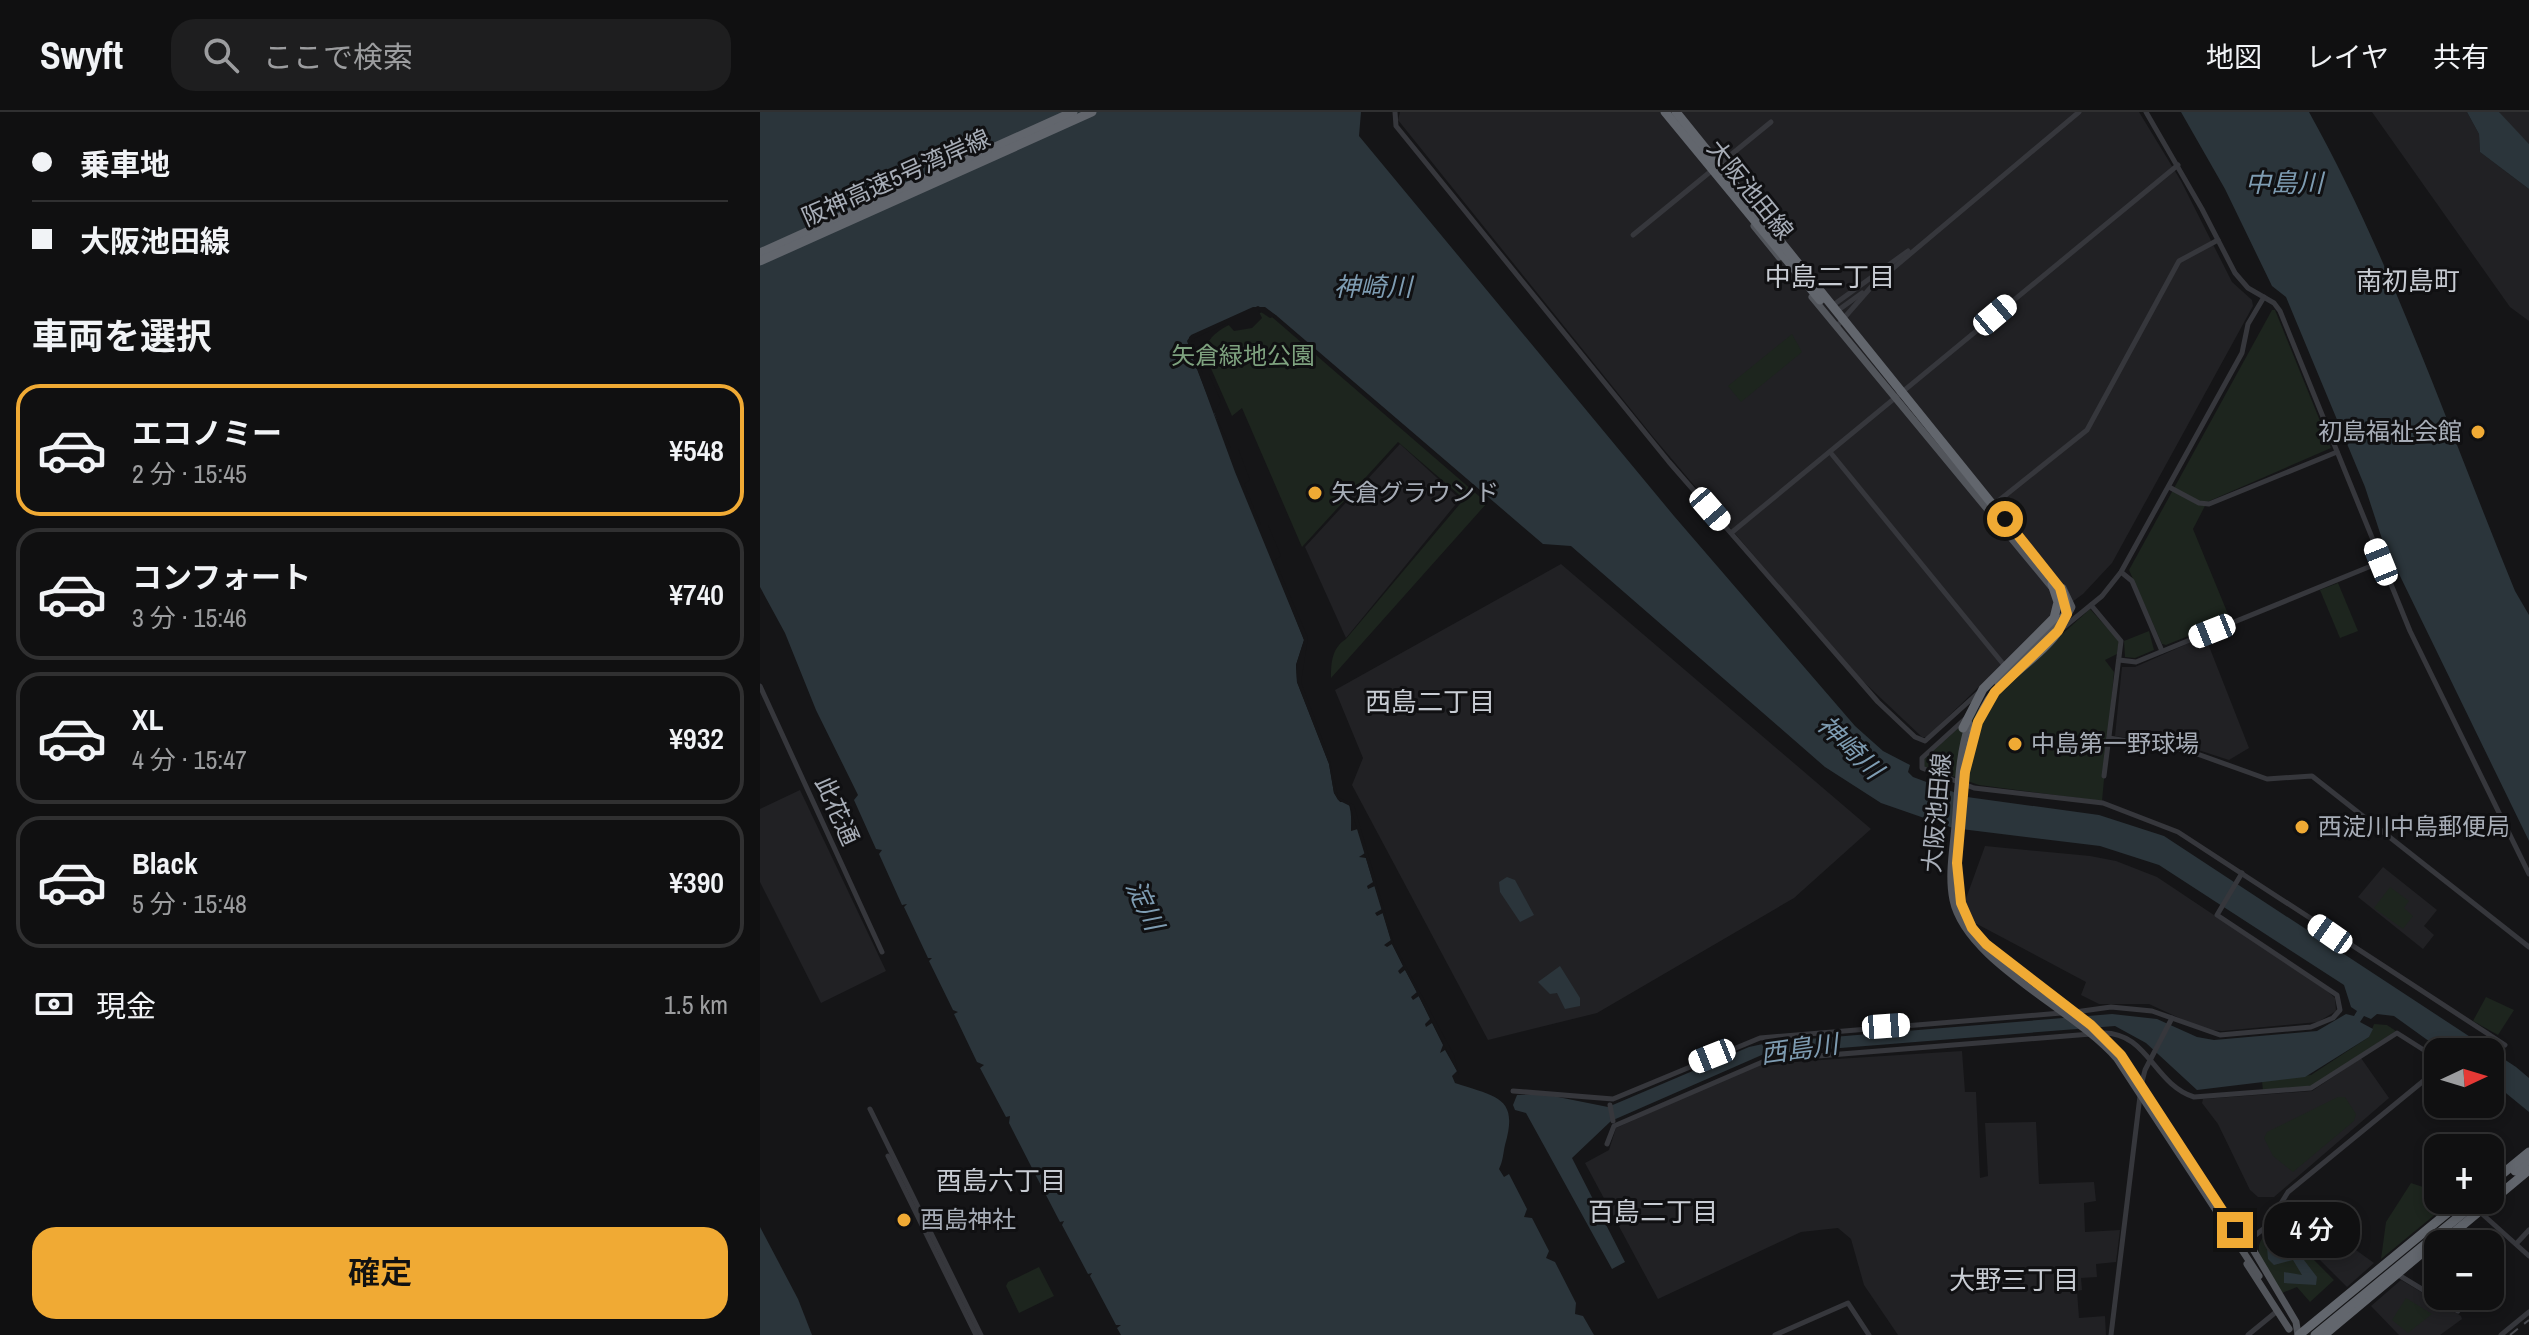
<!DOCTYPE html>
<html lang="ja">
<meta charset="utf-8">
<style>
:root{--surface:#101011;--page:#1e1e1f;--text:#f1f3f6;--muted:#9c9d9f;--line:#303031;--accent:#f0aa34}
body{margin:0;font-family:"Archivo Narrow","Noto Sans JP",sans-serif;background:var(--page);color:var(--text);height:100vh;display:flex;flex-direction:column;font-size:30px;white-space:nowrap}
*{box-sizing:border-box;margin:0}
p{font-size:26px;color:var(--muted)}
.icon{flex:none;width:44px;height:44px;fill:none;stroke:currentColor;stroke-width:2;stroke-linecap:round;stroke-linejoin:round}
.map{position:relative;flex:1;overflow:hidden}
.sheet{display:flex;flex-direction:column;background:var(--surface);width:760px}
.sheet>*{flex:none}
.hud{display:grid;align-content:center;height:176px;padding:0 32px;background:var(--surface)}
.needle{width:52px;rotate:86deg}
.fabs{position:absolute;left:1664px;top:926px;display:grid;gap:16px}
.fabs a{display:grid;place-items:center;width:80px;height:80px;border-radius:16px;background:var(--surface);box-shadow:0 4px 12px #0003,0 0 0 2px var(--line);font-size:40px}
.end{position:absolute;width:36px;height:36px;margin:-18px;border:10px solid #f0aa34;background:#111;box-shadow:0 0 0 4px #111}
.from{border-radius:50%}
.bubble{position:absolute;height:56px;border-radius:24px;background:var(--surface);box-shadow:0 4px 12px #0003,0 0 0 2px var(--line);font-size:26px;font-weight:600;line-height:56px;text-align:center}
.car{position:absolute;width:24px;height:48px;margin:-24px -12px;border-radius:10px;box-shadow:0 0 6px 2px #0007;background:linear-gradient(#fff 24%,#345 0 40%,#fff 0 76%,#345 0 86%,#fff 0)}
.hud b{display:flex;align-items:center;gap:28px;height:76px;font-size:30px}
.hud b+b{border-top:2px solid var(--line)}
.hud i{width:20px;height:20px;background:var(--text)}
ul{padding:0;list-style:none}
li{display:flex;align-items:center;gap:24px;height:132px;margin:0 16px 12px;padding:0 16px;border:4px solid var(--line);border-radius:24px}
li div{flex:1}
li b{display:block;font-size:30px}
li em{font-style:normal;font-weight:600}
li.active{border-color:var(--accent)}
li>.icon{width:72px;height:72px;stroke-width:1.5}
h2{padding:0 32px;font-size:36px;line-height:96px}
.pay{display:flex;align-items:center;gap:20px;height:88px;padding:0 32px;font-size:30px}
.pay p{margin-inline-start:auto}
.cta{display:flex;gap:16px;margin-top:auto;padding:16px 32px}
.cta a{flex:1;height:92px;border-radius:24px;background:var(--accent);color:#111;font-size:32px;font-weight:600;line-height:92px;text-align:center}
header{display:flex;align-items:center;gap:48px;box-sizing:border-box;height:112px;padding:0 40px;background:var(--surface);border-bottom:2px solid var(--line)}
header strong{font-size:38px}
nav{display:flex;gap:44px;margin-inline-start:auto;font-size:28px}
.search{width:560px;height:72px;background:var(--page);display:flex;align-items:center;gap:20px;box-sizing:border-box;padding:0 28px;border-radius:24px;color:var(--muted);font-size:30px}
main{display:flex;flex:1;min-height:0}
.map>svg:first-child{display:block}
.built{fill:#212124}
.green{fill:#1d251e}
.water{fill:#2b353b}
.pier{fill:#151517}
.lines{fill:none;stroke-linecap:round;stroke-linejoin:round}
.minor{stroke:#36373c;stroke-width:5}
.major{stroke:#52555b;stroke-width:7}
.highway{stroke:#62666d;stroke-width:9}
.rail{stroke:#494b51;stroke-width:2;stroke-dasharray:10 8;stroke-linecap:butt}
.major-bridge{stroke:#52555b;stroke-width:7}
.highway-bridge{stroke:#62666d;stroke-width:9}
.route{stroke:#f0aa34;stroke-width:10}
.poi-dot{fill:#f0aa34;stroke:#101012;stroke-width:3}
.labels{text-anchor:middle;stroke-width:6;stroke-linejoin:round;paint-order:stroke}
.street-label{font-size:24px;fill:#a7adb7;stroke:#101012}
.park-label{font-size:24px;fill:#7ea27f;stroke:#101012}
.poi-label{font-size:24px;fill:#a7adb7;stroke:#101012;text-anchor:start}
.water-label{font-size:26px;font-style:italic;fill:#7e9cb2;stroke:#101012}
.neighbourhood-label{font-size:26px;fill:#c8ccd3;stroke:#101012}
</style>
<header>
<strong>Swyft</strong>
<div class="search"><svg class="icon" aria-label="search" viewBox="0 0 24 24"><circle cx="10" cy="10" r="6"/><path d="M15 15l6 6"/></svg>ここで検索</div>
<nav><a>地図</a><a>レイヤ</a><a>共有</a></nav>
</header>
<main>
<section class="sheet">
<div class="hud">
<b><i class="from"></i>乗車地</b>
<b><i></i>大阪池田線</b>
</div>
<h2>車両を選択</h2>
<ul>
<li class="active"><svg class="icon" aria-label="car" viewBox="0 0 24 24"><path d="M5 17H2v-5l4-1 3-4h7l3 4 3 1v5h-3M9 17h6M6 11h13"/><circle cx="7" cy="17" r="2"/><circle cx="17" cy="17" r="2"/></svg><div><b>エコノミー</b><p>2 分 · 15:45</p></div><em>¥548</em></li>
<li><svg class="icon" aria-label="car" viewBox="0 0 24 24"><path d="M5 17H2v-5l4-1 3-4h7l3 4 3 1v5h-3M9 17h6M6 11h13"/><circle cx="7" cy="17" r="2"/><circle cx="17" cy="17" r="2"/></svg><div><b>コンフォート</b><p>3 分 · 15:46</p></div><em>¥740</em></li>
<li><svg class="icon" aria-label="car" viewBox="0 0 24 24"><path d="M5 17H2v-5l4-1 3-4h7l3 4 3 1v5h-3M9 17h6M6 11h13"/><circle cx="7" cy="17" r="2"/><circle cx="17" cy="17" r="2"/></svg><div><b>XL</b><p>4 分 · 15:47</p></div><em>¥932</em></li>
<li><svg class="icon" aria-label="car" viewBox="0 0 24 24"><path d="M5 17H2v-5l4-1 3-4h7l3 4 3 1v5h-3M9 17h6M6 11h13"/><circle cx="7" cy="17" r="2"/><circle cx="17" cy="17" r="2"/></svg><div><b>Black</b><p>5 分 · 15:48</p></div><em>¥390</em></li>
</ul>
<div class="pay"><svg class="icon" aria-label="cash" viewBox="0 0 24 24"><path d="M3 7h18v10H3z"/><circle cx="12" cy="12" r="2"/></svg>現金<p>1.5 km</p></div>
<div class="cta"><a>確定</a></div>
</section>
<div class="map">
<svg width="1769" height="1223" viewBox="0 0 1769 1223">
<rect width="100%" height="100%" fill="#151517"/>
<g class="built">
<path d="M 640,0 L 1379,0 L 1421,69 L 1472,170 L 1492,188 L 1493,194 L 1352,451 L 1323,482 L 1289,507 L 1167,625 L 1162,625 L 1089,556 L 894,326 L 638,8 Z"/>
<path d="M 1612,0 L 1707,0 L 1719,22 L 1720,40 L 1769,77 L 1769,209 L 1750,195 Z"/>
<path d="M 1739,0 L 1769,0 L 1769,32 L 1741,4 Z"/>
<path d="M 640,332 L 700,387 L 586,526 L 545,435 Z"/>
<path d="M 801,452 L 1111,717 L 1034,786 L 837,901 L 728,928 L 592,673 L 603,646 L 575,578 Z"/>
<path d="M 1445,524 L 1489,636 L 1469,648 L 1429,635 L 1355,624 L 1362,555 L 1375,555 Z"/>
<path d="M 40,678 L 126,859 L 61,891 L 0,770 L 0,697 Z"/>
<path d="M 1225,734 L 1330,744 L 1356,749 L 1397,765 L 1566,878 L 1575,886 L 1576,899 L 1558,910 L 1462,919 L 1443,917 L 1389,892 L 1339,892 L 1321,883 L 1326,870 L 1200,803 Z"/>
<path d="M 1623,755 L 1677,798 L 1664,814 L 1674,823 L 1663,837 L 1598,785 Z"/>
<path d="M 1202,939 L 1205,980 L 1216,980 L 1220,1066 L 1228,1064 L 1225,1011 L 1276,1010 L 1279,1072 L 1334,1070 L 1336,1089 L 1324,1091 L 1325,1120 L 1360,1118 L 1356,1150 L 1336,1152 L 1337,1165 L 1321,1166 L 1322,1178 L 1317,1179 L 1319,1206 L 1345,1204 L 1346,1223 L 1138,1223 L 1104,1173 L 1091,1127 L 1078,1116 L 1041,1120 L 898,1187 L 825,1051 L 849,1038 L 856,1016 L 998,952 Z"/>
<path d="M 1601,946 L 1629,986 L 1514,1085 L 1498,1085 L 1490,1078 L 1458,1012 L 1442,991 L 1443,987 L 1552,979 Z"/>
<path d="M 1582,1128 L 1614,1151 L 1587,1175 L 1555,1143 L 1563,1133 L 1571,1140 Z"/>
<path d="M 1641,1168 L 1701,1204 L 1702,1207 L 1680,1223 L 1639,1223 L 1611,1194 Z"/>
</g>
<g class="green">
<path d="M 1512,198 L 1515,198 L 1571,336 L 1447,390 L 1433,417 L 1470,507 L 1406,533 L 1402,532 L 1369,458 Z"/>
<path d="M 505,199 L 727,391 L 571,566 C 571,550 572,536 586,527 L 704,387 L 638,330 L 542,435 L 482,296 L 472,304 L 445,243 C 446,215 483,208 505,199 Z"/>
<path d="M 1032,222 L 1042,240 L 981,290 L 968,274 Z"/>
<path d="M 1578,471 L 1598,519 L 1580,526 L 1560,478 Z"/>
<path d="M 1330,497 L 1359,529 L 1357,542 L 1345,548 L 1354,560 L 1342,689 L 1219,673 L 1163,654 L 1163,648 Z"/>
<path d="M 1389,519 L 1394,538 L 1375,546 L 1365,545 L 1364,529 Z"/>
<path d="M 1630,775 L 1649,789 L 1644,796 L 1653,804 L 1643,817 L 1614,796 Z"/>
<path d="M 1726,885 L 1754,898 L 1738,923 L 1713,909 Z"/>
<path d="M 1614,912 L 1627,913 L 1636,919 L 1550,975 L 1503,979 L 1502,969 L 1551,963 L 1609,925 Z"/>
<path d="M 1578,985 L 1585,985 L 1596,1002 L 1594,1009 L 1533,1060 L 1513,1044 L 1504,1026 L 1507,1020 Z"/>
<path d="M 1667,1069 L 1678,1078 L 1678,1088 L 1689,1091 L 1621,1147 L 1626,1110 L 1651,1071 L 1663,1075 Z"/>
<path d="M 1515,1116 L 1537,1131 L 1574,1168 L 1550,1190 L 1537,1175 L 1522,1181 C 1507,1157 1482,1134 1515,1116 Z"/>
<path d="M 279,1155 L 294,1184 L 259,1201 L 246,1174 L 248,1170 Z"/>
<path d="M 1646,1186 L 1672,1202 L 1648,1221 L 1632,1208 Z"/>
</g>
<g class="water">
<path d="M 0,0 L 601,0 L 599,24 L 914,404 L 1095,614 L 1123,639 L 1150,653 L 1148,660 L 1153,665 L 1207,685 L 1339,703 L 1404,724 L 1756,955 L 1769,966 L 1769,1000 L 1730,968 L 1730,940 L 1684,940 L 1634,904 L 1617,902 L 1611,907 L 1604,904 L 1600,910 L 1613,917 L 1609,925 L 1545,965 L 1437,978 L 1386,931 L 1355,914 L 1004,942 L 851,1009 L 812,1046 L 865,1150 L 852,1157 L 766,1001 L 755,998 L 753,993 L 757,983 L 783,982 L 848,995 L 989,935 L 1012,930 L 1352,902 L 1397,907 L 1437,925 L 1454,928 L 1557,919 L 1586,902 L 1594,904 L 1597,899 L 1591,895 L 1584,873 L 1399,753 L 1340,734 L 1193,716 L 1121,691 L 1065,655 L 811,434 L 783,432 L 517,204 L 498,194 L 429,225 L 431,242 L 544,528 L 536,553 L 537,570 L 569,652 L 574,681 L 580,690 L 588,690 C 592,700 591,709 591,719 L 598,717 L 605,741 L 599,745 L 606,746 L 613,770 L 607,774 L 608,777 L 615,774 L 622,797 L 615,801 L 617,804 L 623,801 L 631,828 L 624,833 L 627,835 L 632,832 L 643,854 L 638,859 L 640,862 L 645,858 L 657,880 L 651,885 L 653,888 L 659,884 L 670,907 L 665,912 L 666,915 L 672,911 L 683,933 L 680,941 L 685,938 L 697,959 L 692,964 L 695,971 C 737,985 759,985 745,1033 C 743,1042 743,1049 739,1057 L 744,1065 L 749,1062 L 767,1097 L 764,1105 L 772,1106 L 789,1139 L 786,1146 L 795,1150 L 816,1191 L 815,1202 L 823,1204 L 834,1223 L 361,1223 L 357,1216 L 361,1213 L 356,1213 L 330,1164 L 332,1161 L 328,1162 L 302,1113 L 304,1109 L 300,1110 L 274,1060 L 277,1058 L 273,1058 L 249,1011 L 250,1004 L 246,1005 L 220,956 L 224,953 L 217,950 L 194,902 L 198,900 L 193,898 L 169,849 L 172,846 L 168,846 L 144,795 L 147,792 L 142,793 L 119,742 L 122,738 L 116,737 L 94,688 L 98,683 L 56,598 L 25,521 L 0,475 Z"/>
<path d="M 1421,0 L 1549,0 C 1632,149 1690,321 1755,479 L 1769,503 L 1769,729 L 1622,427 L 1605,375 L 1526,185 L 1512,174 L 1465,77 Z"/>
<path d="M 1707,0 L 1739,0 L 1769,32 L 1769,77 L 1720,40 L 1719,22 Z"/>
<path d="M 747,765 L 755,768 L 774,803 L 760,810 L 740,780 L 739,770 Z"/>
<path d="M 800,854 L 820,886 L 820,894 L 805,897 L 797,881 L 790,882 L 778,870 Z"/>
<path d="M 0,1115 L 38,1187 L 52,1223 L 0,1223 Z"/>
<path d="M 1516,1126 L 1534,1135 L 1557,1165 L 1556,1173 L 1524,1171 L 1524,1160 L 1542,1163 L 1533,1148 L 1514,1153 L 1508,1147 L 1507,1135 Z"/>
</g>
<path class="pier" d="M 493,195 L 505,195 L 517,204 L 510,206 L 498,198 L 502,206 L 492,216 L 474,219 L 467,211 L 433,227 L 431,230 L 438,228 L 442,233 L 446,253 L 441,257 L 443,262 L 449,262 L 461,289 L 454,301 L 471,336 L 478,336 L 490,368 L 484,372 L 501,413 L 508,413 L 521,444 L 515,448 L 548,526 L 541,570 L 569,645 L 578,685 L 594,693 L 634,832 L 694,943 L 699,963 L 632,832 L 590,694 L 578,688 L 574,681 L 569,652 L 537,570 L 536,553 L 544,528 L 475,360 L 427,229 L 431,223 Z"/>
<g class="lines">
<g class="minor">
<path d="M 635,0 L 636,14 L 909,350 L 1118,590 L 1155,625 L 1165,629 L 1217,582"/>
<path d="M 1386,0 L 1442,97 L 1475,161 L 1488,176 L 1514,191 L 1520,199 L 1650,519 L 1769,762"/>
<path d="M 873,123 L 1011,10"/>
<path d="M 1076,191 L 1148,139"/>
<path d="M 1077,199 L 1102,181"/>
<path d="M 1077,214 L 1112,174 L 1319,0"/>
<path d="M 1070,340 L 1244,553"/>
<path d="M 1409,375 L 1439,391 L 1449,392 L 1577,340"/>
<path d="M 1232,394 L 1327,318 L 1419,149 L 1458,128"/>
<path d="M 971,421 L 1418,53"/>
<path d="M 1361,460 L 1372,469 L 1402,539"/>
<path d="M 1331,493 L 1361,529 L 1344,664"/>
<path d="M 1304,515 L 1342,484 L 1361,460 L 1482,241 L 1488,212 L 1504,185"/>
<path d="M 1359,548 L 1376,550 L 1621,450"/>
<path d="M 0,574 L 122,840"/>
<path d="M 1206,606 L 1162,646 L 1162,656 L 1214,676 L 1343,691 L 1418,720 L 1745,933"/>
<path d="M 1349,626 L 1429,639 L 1507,667 L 1552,664 L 1769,835"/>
<path d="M 1315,900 L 1351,895 L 1392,899 L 1460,923 L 1551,915 L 1573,906 L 1580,898 L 1577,883 L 1457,803 L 1482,761"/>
<path d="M 1341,921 C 1388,919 1393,972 1434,985 L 1551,976 L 1637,921 L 1678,947"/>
<path d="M 1381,974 L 1385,958 L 1412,906"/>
<path d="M 753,979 L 853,987 L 1000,926 L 1301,901"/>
<path d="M 850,993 L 853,1009"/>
<path d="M 110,997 L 221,1223"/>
<path d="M 847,1032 L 854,1014 L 1007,948 L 1331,922"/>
<path d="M 128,1044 L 216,1223"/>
<path d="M 1720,1100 L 1769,1144"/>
<path d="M 1488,1129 L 1507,1114 L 1528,1080 L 1678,957"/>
<path d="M 1756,1132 L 1769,1118"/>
<path d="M 1637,1162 L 1698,1199"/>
<path d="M 1015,1223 L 1088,1191 L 1109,1223"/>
<path d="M 1351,1223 L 1380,984"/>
<path d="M 1488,1223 L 1516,1200"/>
<path d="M 1741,1223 L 1769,1200"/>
</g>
<g class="major">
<path d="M 994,114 L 1019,145"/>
<path d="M 1052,185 L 1294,478"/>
<path d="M 1303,476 L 1312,495 L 1304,510"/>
<path d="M 1270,536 L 1303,504"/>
<path d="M 1480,1135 L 1488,1129 L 1536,1210 L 1538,1223"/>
<path d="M 1487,1152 L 1529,1217"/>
</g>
<g class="highway">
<path d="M 0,141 L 313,0"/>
<path d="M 0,149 L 332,0"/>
<path d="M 1205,660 L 1214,619"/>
<path d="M 1755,1059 L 1769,1048"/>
<path d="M 1730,1072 L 1769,1040"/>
<path d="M 1710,1101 L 1726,1088"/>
<path d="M 1680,1132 L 1769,1058"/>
<path d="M 1539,1223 L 1703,1088"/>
<path d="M 1564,1223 L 1680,1126"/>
</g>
<path class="rail" d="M 1750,1223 L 1769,1208"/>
<g class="major-bridge">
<path d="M 1238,571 L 1272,538"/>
<path d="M 1209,611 C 1198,644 1198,680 1195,714 C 1193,738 1188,764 1193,788 C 1206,850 1314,897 1357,947 L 1499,1164"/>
<path d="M 1202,690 C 1196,761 1186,803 1248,852"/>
<path d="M 1261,861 L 1331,913 L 1361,943 L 1485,1133"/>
</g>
<g class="highway-bridge">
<path d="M 905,0 L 1060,188"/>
<path d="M 916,0 L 1303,480 C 1321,523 1257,553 1234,581 C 1225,592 1219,606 1214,619"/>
<path d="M 1203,616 L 1223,577 L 1294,506 L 1298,490 L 1292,472"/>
<path d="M 1555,1223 L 1719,1088"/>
</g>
</g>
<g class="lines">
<path class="route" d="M 1245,407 L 1300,476 L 1307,502 L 1298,519 L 1235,580 L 1218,610 L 1205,660 L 1197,751 L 1201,791 L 1212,816 L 1226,832 L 1331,913 L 1361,943 L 1475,1118"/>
</g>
<g class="poi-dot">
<circle cx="1718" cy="320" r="8"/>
<circle cx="555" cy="381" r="8"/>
<circle cx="1255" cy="632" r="8"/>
<circle cx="1542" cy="715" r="8"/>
<circle cx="144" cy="1108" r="8"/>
</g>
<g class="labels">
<g class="street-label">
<text transform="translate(136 66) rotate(-24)" y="8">阪神高速5号湾岸線</text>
<text transform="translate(990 78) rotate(51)" y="8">大阪池田線</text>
<text transform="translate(77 699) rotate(66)" y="8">此花通</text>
<text transform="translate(1177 701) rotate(-85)" y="8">大阪池田線</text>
</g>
<g class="park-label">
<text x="483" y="252">矢倉緑地公園</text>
</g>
<g class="poi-label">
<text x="1702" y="328" text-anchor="end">初島福祉会館</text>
<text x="571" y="389">矢倉グラウンド</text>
<text x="1271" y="640">中島第一野球場</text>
<text x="1558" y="723">西淀川中島郵便局</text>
<text x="160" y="1116">酉島神社</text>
</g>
<g class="water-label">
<text x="1524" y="80">中島川</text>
<text x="613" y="184">神崎川</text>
<text transform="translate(1090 635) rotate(44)" y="9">神崎川</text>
<text transform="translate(385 793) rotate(65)" y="9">淀川</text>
<text transform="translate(1039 937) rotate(-8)" y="9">西島川</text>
</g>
<g class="neighbourhood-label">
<text x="1070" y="174">中島二丁目</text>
<text x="1648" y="178">南初島町</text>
<text x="670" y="599">西島二丁目</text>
<text x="241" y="1078">酉島六丁目</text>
<text x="893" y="1109">百島二丁目</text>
<text x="1254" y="1177">大野三丁目</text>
</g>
</g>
</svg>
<div class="fabs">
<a><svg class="needle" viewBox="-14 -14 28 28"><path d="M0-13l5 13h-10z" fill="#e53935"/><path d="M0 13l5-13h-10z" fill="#9c9d9f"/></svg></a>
<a>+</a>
<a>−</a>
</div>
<i class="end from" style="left:1245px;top:407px"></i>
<i class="end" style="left:1475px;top:1118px"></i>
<div class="bubble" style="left:1504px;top:1090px;width:96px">4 分</div>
<i class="car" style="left:1235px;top:203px;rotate:50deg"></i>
<i class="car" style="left:950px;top:397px;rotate:139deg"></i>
<i class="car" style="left:1621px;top:450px;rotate:338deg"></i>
<i class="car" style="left:1452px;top:519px;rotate:248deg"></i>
<i class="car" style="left:1570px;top:822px;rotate:305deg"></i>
<i class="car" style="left:1126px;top:914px;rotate:86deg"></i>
<i class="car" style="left:952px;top:944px;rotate:248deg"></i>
</div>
</main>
